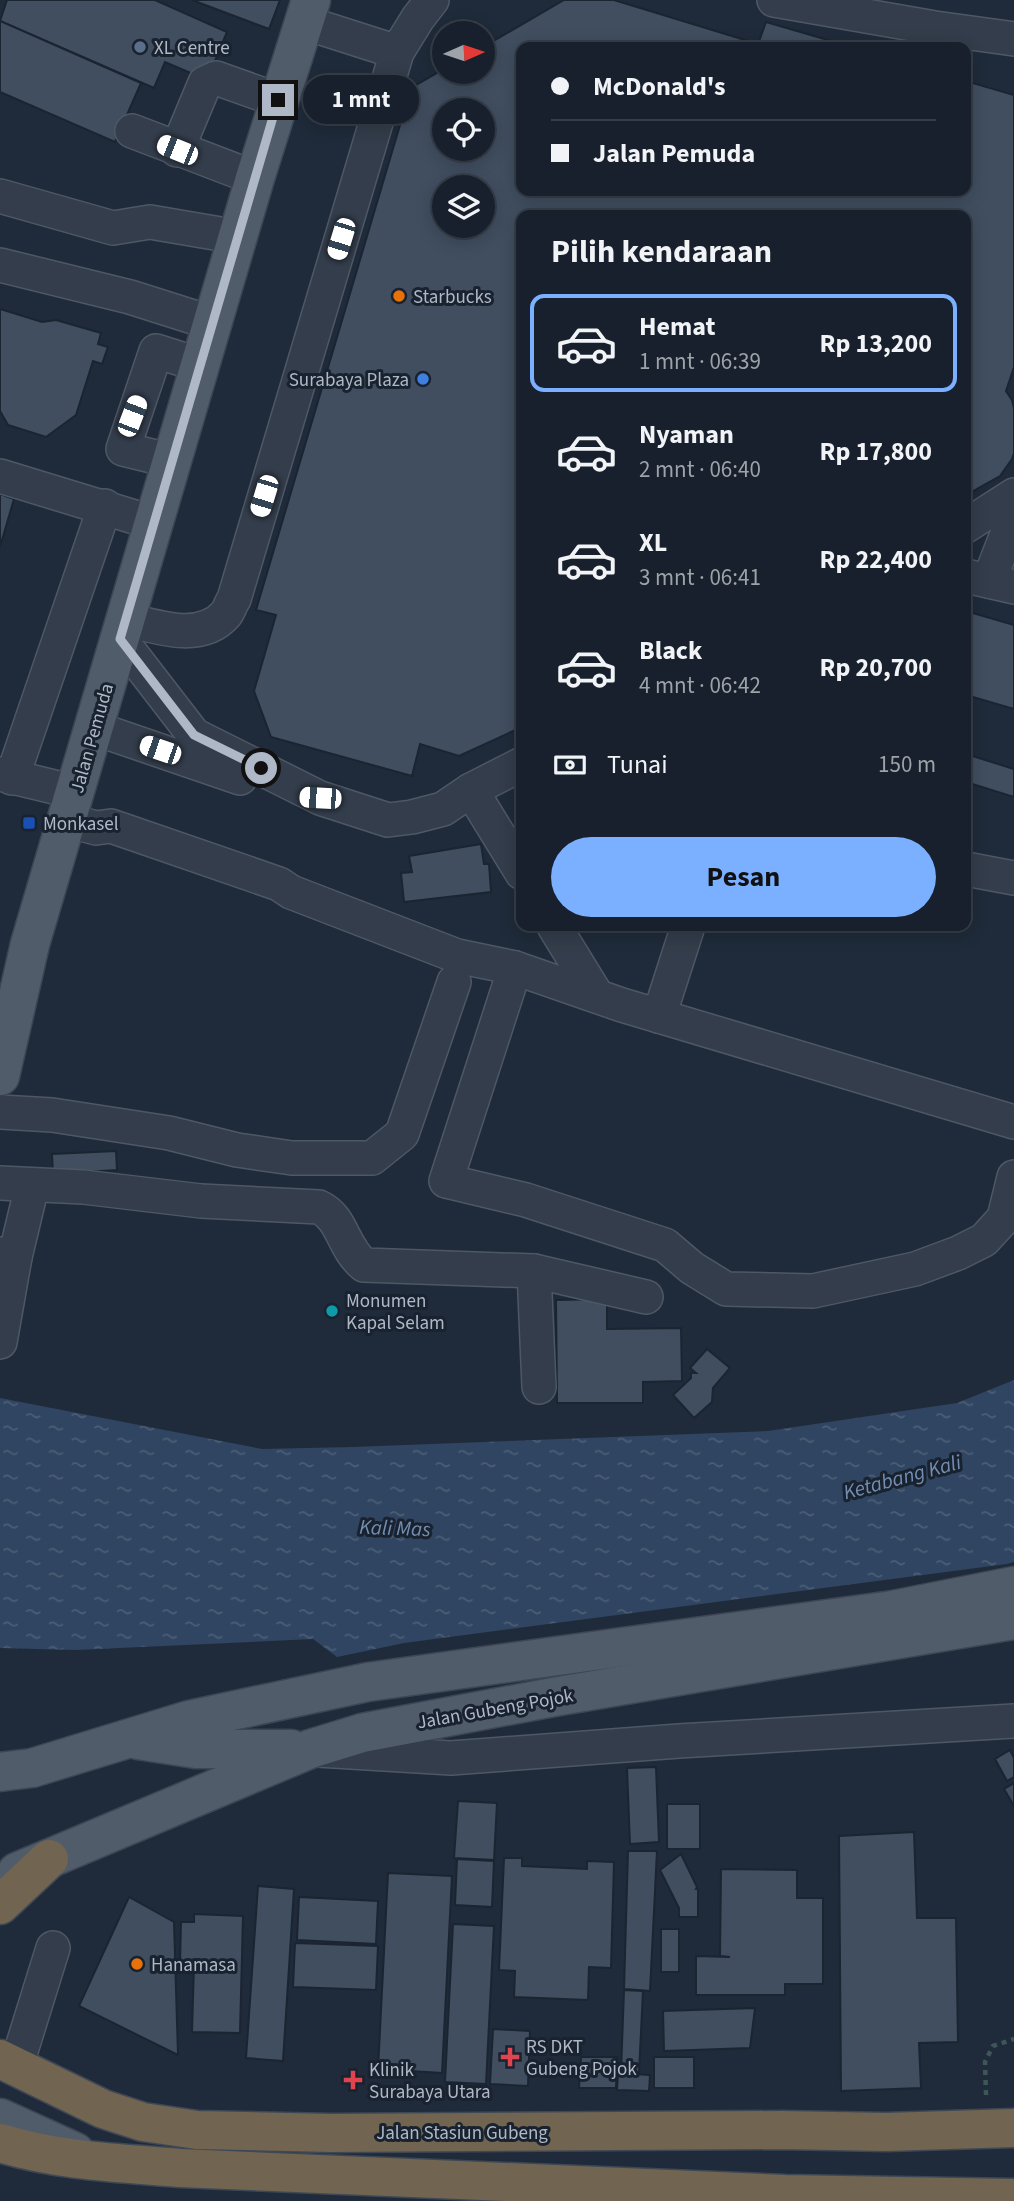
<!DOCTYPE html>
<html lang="id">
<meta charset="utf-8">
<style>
:root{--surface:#17202c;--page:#242d38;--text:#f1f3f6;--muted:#9ea3a9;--line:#363e48;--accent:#7bafff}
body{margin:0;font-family:"Source Sans 3",sans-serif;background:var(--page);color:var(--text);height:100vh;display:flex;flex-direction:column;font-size:26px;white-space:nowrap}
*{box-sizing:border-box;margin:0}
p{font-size:23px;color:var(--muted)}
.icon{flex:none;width:38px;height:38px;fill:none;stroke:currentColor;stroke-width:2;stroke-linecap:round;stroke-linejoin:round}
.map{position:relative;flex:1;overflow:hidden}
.side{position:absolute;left:516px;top:210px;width:455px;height:721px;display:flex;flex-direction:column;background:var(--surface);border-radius:14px;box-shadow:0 4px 18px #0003,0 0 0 2px var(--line)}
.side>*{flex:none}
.top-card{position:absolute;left:516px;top:42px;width:455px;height:154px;border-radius:14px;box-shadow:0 4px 18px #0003,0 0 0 2px var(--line);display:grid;align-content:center;height:154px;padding:0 35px;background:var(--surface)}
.needle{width:46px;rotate:87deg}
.buttons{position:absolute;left:432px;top:21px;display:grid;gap:14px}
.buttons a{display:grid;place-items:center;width:63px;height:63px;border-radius:50%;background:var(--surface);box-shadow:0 4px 18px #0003,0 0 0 2px var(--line);font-size:35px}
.end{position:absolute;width:32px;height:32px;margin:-16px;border:9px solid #aeb8c7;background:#111;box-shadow:0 0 0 4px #111}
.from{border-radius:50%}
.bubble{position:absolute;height:49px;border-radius:24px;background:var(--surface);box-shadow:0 4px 18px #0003,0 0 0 2px var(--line);font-size:23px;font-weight:700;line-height:49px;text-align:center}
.car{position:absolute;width:21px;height:42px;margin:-21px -10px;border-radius:9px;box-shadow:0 0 5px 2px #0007;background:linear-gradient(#fff 24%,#345 0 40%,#fff 0 76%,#345 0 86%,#fff 0)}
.top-card b{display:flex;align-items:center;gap:24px;height:66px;font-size:26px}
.top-card b+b{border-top:2px solid var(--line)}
.top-card i{width:18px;height:18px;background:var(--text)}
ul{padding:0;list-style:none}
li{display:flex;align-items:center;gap:21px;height:98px;margin:0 14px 10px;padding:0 21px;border:4px solid transparent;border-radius:14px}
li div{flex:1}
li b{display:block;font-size:26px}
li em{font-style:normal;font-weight:700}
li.current{border-color:var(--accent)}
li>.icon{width:63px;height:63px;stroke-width:1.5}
h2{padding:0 35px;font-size:32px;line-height:84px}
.pay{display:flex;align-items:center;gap:18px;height:77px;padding:0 35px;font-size:26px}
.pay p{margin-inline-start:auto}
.button{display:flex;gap:14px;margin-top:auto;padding:14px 35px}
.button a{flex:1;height:80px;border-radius:42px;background:var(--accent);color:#111;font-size:28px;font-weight:700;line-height:80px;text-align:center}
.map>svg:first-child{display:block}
.water{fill:url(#water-ripples)}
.building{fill:#404e60;stroke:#1b2431;stroke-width:2;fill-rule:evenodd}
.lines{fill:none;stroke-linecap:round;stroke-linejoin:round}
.minor-casing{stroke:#4e5865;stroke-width:36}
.major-casing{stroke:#3d4654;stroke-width:41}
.highway-casing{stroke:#3e4855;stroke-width:41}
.path{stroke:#3f5659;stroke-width:4.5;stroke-dasharray:5 5;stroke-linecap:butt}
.minor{stroke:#333d4b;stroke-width:33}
.major{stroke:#515c6b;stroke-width:38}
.highway{stroke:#716450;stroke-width:38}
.route{stroke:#aeb8c7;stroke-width:9}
.service-dot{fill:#5c6f8a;stroke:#19222f;stroke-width:2.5}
.food-dot{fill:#e8710a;stroke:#19222f;stroke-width:2.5}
.shop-dot{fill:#3f7fe0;stroke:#19222f;stroke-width:2.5}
.transit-dot{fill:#1a4fb4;stroke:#19222f;stroke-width:2.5}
.culture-dot{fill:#0f9aa8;stroke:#19222f;stroke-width:2.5}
.health-dot{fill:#e0444e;stroke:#19222f;stroke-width:2.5}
.labels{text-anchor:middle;stroke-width:6;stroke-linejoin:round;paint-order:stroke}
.poi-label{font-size:19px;fill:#aeb8c7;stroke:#19222f;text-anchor:start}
.street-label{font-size:19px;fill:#aeb8c7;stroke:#19222f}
.water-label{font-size:21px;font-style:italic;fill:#748eb2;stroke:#19222f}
</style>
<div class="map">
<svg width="1014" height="2201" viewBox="0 0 1014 2201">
<defs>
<pattern id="water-ripples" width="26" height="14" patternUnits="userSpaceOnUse" patternTransform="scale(1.75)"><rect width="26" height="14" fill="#304561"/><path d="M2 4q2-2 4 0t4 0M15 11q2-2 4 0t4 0" fill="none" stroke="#4b5e76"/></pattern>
</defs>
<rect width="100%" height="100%" fill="#1f2b3a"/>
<path class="water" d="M 1014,1380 L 1014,1562 L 1007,1564 L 404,1643 L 337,1657 L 313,1639 L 76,1650 L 0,1648 L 0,1398 L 262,1449 L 353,1447 L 768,1431 L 957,1403 Z"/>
<g class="building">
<path d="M 7,0 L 155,0 L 227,32 L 207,80 L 165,62 L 154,88 L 0,21 Z"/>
<path d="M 192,0 L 280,0 L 269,29 Z"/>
<path d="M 564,0 L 614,0 L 758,44 L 766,22 L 852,47 L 522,47 L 522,191 L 966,191 L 966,81 L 1014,95 L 1014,367 L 1006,391 L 1012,400 L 1014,408 L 1014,453 L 1012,459 L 1000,476 L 966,495 L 966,215 L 522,215 L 522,727 L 459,756 L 420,744 L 412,776 L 271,737 L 254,691 L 276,615 L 256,610 L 411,88 L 444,69 L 444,72 L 483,72 L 483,47 ZM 444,110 L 483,110 L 483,149 L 444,149 ZM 444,187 L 483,187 L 483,226 L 444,226 Z"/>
<path d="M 0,21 L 141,83 L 115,142 L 0,92 Z"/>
<path d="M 0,309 L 42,322 L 56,320 L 101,333 L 98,344 L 108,347 L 102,364 L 93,361 L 76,415 L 46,437 L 8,425 L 0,411 Z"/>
<path d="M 0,494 L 14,499 L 0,547 Z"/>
<path d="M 966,611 L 1014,625 L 1014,709 L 966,695 Z"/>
<path d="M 966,754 L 1014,769 L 1014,797 L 966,782 Z"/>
<path d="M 481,844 L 484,864 L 489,864 L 491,892 L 404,902 L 401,873 L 412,872 L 409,856 Z"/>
<path d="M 116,1151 L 117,1170 L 53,1174 L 52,1154 Z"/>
<path d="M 607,1299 L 607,1329 L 681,1328 L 682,1381 L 643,1382 L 643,1403 L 557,1403 L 556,1300 Z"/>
<path d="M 707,1349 L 730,1368 L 713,1388 L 712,1402 L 694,1418 L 673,1395 L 691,1378 L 691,1373 L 696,1373 L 690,1368 Z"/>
<path d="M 1010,1750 L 1014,1758 L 1014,1777 L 1007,1781 L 995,1759 Z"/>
<path d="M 656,1767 L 659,1842 L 630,1844 L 627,1768 Z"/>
<path d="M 1014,1783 L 1014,1806 L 1004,1789 Z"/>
<path d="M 458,1801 L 497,1803 L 494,1860 L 454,1858 Z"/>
<rect x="667" y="1804" width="33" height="45"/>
<path d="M 914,1832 L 917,1918 L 956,1918 L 958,2042 L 919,2043 L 921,2088 L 841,2091 L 839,1836 Z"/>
<path d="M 628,1851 L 657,1851 L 650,1991 L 624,1989 Z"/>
<path d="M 681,1854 L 697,1887 L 696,1889 L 698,1889 L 698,1917 L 679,1917 L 679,1908 L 660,1870 Z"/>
<path d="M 504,1858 L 522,1858 L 522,1866 L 587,1869 L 587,1861 L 614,1862 L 611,1968 L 589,1967 L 588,2000 L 514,1997 L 515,1971 L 499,1970 Z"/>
<path d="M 457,1859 L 494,1861 L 492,1907 L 455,1905 Z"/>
<path d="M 721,1869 L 797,1870 L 797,1898 L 823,1898 L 823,1984 L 785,1984 L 785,1995 L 696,1995 L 696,1956 L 730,1957 L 720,1956 Z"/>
<path d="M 388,1873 L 452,1876 L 442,2073 L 378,2069 Z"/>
<path d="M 258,1886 L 294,1889 L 283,2061 L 246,2058 Z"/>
<path d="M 129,1897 L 174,1922 L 178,2055 L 79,2006 Z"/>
<path d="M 299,1897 L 378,1901 L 376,1944 L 297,1940 Z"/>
<path d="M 194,1914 L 243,1916 L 240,2033 L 192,2032 L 194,1964 L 180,1963 L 181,1922 L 194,1922 Z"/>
<path d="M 453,1924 L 494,1926 L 486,2084 L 445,2082 Z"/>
<rect x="661" y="1929" width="18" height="43"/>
<path d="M 295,1943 L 378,1946 L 376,1990 L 293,1987 Z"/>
<path d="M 624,1990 L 643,1991 L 639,2073 L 621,2072 Z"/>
<path d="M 755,2008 L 750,2048 L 664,2051 L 663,2011 Z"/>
<path d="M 493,2029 L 530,2031 L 528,2086 L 490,2084 Z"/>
<path d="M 581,2057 L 617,2057 L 616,2088 L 579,2088 Z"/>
<rect x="654" y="2057" width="40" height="31"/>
<path d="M 618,2073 L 650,2075 L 649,2091 L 617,2090 Z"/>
</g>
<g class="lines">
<defs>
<g id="minor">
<path d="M 774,0 L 935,28 L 1014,39"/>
<path d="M 303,22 L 397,52"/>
<path d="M 132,131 L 255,178"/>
<path d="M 177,150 L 205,83 L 216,78 L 278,100"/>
<path d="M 0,196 L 113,228 L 150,222 L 238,237"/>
<path d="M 0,265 L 130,297 L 212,323"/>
<path d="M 172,461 L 123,449 L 156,351 L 200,365"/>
<path d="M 0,476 L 154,523"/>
<path d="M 966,526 L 1014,495"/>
<path d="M 966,576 L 1014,587"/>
<path d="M 989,581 L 1014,516"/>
<path d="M 126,619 C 156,627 201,643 226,614 C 229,610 231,603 234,599 L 397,52 L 418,18 L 432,0"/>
<path d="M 120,639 L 194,735 L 320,798 L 388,820 L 412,817 L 443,809 L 471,790 L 522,764"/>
<path d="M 94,728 L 240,778"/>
<path d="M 0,774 L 75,792"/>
<path d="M 12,778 L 105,506"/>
<path d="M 471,790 L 522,873"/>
<path d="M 67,820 L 96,828 L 111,826 L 279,884 L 291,892 L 457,956 L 515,968 L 622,1005 L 1014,1122"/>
<path d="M 966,869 L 1014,878"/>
<path d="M 554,926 L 597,996"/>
<path d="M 515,968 L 446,1181 L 526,1200 L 665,1245 L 692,1268 L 726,1289 L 813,1291 L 915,1269 L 958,1253 L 984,1240 L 1004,1218 L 1014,1177"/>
<path d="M 659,1016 L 688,926"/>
<path d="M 0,1112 L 52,1115 L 169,1133 L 237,1150 L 292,1158 L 372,1158 L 402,1134 L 454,982"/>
<path d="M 0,1183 L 83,1187 L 201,1201 L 319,1207 C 343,1218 342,1247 364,1265 L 534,1271 L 646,1297"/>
<path d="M 0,1254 L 15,1257 L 32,1186"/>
<path d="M 534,1271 L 539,1387"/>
<path d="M 0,1342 L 15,1257"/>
<path d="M 318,1750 L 451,1758 L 679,1741 L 1014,1721"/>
<path d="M 16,2067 L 53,1948"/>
</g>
<g id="major">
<path d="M 0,1076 L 30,944 L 255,178 L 311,0"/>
<path d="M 138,1740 L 196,1749 L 291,1749"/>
<path d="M 0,1772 L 32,1768 L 189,1720 L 368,1682 L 893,1610 L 1014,1586"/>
<path d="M 17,1872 L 310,1749 L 362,1733 L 559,1696 L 1014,1620"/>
<path d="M 0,2118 L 75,2152"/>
</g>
<g id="highway">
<path d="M 0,1905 L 49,1859"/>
<path d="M 0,2059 L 103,2109 L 143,2122 L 197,2130 L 331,2133 L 782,2130 L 886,2132 L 1014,2128"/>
<path d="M 0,2143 C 58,2161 119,2163 180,2168 L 785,2194 L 1014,2198"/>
</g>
</defs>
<use href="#minor" class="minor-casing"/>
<use href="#major" class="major-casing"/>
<use href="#highway" class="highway-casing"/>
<path class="path" d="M 986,2095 L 985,2062 L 993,2046 L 1014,2039"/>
<use href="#minor" class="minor"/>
<use href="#major" class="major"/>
<use href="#highway" class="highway"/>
</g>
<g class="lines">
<path class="route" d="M 261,768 L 194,735 L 120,639 L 278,100"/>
</g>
<circle class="service-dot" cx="140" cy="47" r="7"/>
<g class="food-dot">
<circle cx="399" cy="296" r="7"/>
<circle cx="137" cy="1964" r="7"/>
</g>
<circle class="shop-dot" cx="423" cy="379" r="7"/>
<rect class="transit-dot" x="22" y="816" width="14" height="14" rx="3.5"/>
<circle class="culture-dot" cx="332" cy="1311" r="7"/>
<g class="health-dot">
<path d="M506.5 2046.5h7v7h7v7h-7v7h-7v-7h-7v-7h7z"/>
<path d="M349.5 2069.5h7v7h7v7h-7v7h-7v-7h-7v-7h7z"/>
</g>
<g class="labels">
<g class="poi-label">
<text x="154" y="54">XL Centre</text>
<text x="413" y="303">Starbucks</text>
<text x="409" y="386" text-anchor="end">Surabaya Plaza</text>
<text x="43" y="830">Monkasel</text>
<text x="346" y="1307">Monumen<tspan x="346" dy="22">Kapal Selam</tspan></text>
<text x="151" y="1971">Hanamasa</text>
<text x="526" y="2053">RS DKT<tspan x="526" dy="22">Gubeng Pojok</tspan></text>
<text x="369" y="2076">Klinik<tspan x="369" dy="22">Surabaya Utara</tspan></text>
</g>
<g class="street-label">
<text transform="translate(91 738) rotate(-74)" y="7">Jalan Pemuda</text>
<text transform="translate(495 1708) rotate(-10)" y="7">Jalan Gubeng Pojok</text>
<text x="462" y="2139">Jalan Stasiun Gubeng</text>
</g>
<g class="water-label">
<text transform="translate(902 1477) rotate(-15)" y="7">Ketabang Kali</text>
<text transform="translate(395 1528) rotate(2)" y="7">Kali Mas</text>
</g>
</g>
</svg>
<div class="buttons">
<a><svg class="needle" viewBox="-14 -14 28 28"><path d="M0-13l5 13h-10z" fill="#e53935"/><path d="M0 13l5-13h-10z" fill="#9ea3a9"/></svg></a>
<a><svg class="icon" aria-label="locate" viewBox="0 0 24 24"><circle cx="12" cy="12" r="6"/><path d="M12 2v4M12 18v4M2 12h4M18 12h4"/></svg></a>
<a><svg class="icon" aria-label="layers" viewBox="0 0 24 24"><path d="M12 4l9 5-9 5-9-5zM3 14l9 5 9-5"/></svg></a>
</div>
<i class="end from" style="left:261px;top:768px"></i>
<i class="end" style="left:278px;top:100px"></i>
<div class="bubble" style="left:303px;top:75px;width:116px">1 mnt</div>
<i class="car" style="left:177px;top:150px;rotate:292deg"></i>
<i class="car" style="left:341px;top:239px;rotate:197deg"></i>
<i class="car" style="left:132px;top:416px;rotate:21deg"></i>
<i class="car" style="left:264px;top:496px;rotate:197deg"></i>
<i class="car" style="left:160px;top:750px;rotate:289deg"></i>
<i class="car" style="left:320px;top:798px;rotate:273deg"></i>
<div class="top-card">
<b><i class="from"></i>McDonald's</b>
<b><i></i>Jalan Pemuda</b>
</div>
<section class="side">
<h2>Pilih kendaraan</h2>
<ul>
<li class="current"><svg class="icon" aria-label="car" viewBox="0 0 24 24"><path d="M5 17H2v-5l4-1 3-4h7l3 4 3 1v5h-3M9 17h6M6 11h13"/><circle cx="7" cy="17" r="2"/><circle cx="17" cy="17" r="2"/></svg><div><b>Hemat</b><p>1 mnt · 06:39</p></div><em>Rp 13,200</em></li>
<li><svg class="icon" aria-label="car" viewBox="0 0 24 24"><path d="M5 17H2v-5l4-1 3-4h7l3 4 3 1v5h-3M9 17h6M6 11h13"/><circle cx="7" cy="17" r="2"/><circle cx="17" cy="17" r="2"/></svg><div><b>Nyaman</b><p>2 mnt · 06:40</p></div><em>Rp 17,800</em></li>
<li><svg class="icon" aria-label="car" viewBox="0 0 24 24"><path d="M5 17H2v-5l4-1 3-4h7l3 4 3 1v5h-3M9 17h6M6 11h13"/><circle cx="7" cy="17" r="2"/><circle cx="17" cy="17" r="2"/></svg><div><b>XL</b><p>3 mnt · 06:41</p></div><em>Rp 22,400</em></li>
<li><svg class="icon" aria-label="car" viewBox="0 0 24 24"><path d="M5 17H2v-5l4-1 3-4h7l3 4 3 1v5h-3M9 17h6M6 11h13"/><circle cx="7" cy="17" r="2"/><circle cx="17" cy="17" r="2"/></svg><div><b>Black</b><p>4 mnt · 06:42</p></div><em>Rp 20,700</em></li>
</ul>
<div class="pay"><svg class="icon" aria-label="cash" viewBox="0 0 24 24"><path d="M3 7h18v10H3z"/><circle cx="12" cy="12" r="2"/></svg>Tunai<p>150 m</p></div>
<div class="button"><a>Pesan</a></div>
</section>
</div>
